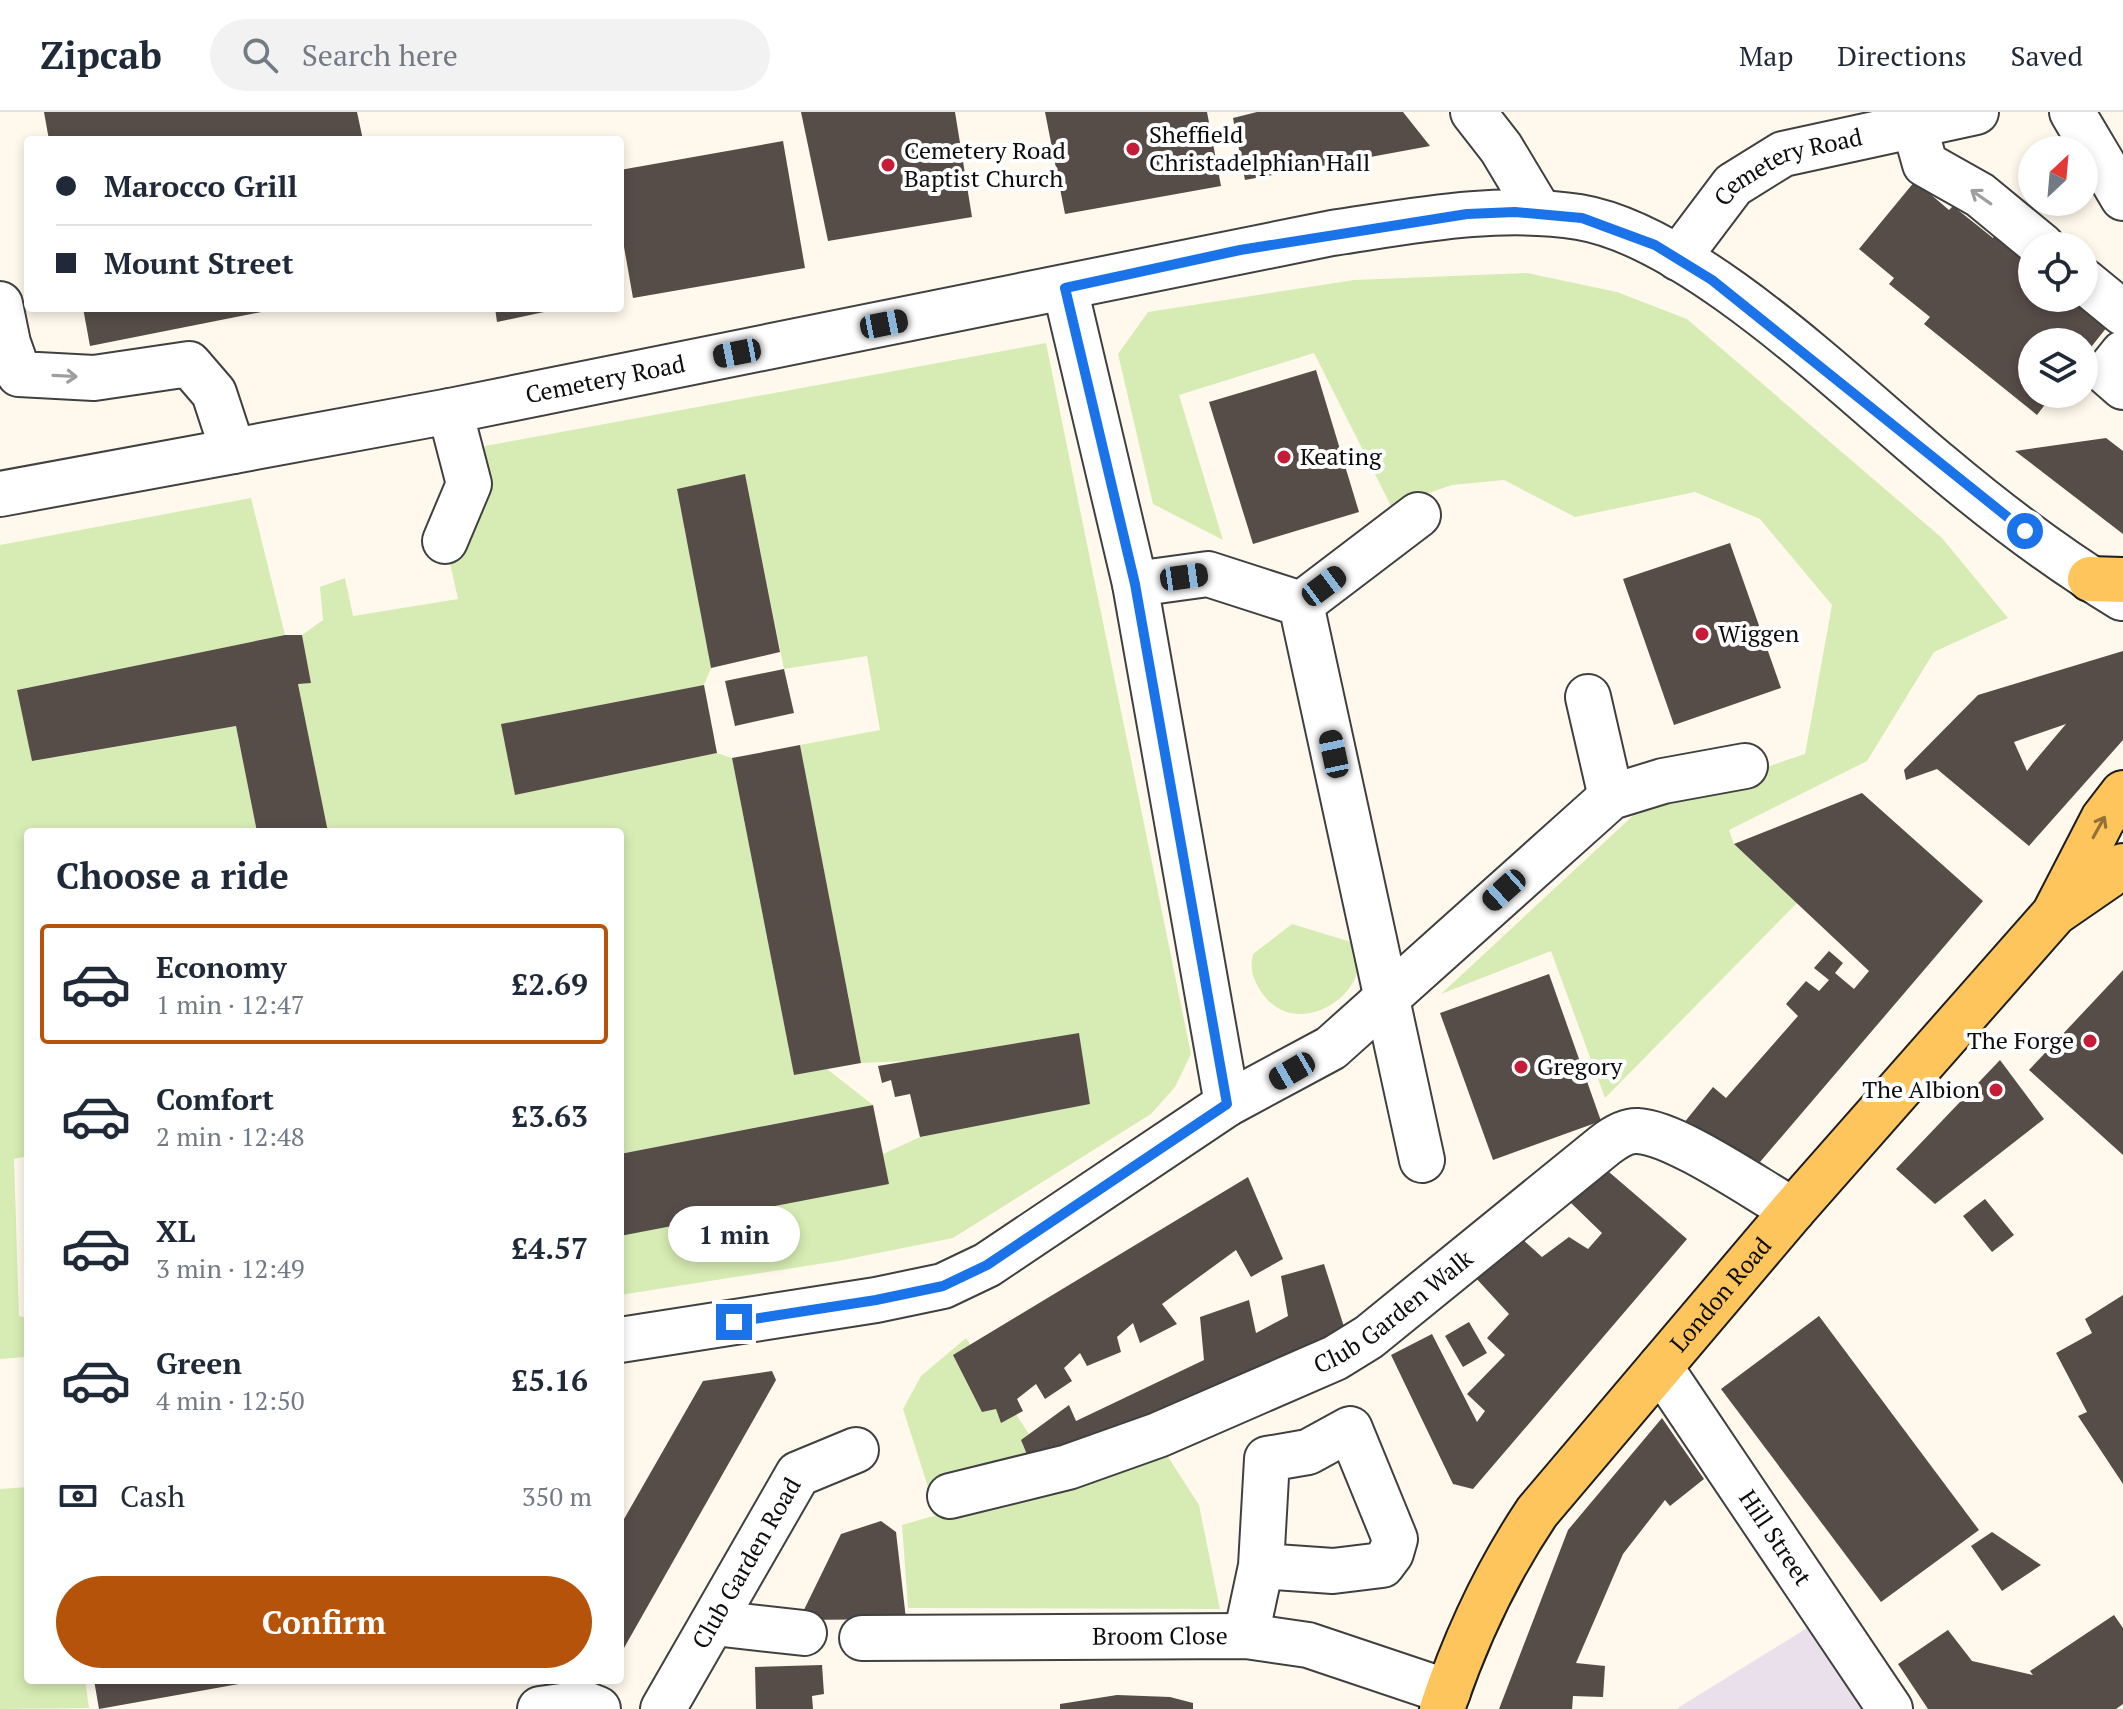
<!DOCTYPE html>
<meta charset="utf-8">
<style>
:root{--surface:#fff;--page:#f2f2f3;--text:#1f2937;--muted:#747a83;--line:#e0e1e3;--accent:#b45309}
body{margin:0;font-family:"PT Serif",serif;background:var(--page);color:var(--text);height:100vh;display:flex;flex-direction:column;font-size:30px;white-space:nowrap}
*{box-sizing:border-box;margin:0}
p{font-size:26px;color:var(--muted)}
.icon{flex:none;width:44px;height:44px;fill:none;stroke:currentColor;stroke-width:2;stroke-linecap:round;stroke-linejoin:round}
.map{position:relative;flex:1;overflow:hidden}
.side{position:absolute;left:24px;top:716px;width:600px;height:856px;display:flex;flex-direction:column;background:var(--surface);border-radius:8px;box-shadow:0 4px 12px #0003}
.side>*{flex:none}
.top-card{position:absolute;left:24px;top:24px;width:600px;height:176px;border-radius:8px;box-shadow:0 4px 12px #0003;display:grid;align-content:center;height:176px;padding:0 32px;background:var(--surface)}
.needle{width:52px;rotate:26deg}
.controls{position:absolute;left:2018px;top:24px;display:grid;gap:16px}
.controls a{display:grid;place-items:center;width:80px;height:80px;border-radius:50%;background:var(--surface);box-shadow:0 4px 12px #0003;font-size:40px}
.end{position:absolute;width:36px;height:36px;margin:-18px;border:10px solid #1a73e8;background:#fff;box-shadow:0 0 0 4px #fff}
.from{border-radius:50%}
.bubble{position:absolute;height:56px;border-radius:28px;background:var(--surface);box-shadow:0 4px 12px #0003;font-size:26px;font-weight:700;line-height:56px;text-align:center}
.car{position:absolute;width:24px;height:48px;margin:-24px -12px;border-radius:10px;box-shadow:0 0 6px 2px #0007;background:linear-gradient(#222 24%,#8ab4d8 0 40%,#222 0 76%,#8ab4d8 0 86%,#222 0)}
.top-card b{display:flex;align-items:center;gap:28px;height:76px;font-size:30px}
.top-card b+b{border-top:2px solid var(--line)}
.top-card i{width:20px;height:20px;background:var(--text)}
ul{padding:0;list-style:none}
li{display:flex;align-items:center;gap:24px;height:120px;margin:0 16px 12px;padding:0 16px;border:4px solid transparent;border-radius:8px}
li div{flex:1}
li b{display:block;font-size:30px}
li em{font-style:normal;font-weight:700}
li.on{border-color:var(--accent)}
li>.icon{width:72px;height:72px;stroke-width:1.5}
h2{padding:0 32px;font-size:36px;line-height:96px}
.pay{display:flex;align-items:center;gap:20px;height:88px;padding:0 32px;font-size:30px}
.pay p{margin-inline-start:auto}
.cta{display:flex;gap:16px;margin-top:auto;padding:16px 32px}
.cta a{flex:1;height:92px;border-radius:48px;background:var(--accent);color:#fff;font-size:32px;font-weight:700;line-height:92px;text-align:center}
header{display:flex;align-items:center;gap:48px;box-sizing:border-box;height:112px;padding:0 40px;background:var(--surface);border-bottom:2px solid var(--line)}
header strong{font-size:38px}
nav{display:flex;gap:44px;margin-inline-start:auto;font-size:28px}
.search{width:560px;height:72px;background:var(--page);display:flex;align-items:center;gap:20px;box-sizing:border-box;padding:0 28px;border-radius:44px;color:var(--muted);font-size:30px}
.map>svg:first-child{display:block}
.industrial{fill:#eae0ec}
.green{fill:#d7ecb4}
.building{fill:#564c48;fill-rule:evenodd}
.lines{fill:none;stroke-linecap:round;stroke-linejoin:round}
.minor-casing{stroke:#404040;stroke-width:48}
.major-casing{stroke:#1e1e1e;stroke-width:48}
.minor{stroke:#fff;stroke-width:44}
.major{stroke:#ffc55d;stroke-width:44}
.oneway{stroke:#9e9e9e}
.oneway2{stroke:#927239}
.route{stroke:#1a73e8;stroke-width:10}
.poi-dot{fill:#c61c37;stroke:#fff;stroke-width:3}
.labels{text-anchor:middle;stroke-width:8;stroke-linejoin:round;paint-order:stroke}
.poi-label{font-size:24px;fill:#0d0d0d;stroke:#fff;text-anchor:start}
.street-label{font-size:24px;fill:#0d0d0d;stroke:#fff}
</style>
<header>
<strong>Zipcab</strong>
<div class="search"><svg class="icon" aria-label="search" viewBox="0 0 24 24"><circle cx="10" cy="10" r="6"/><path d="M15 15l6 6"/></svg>Search here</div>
<nav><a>Map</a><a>Directions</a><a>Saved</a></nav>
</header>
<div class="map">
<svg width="2123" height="1597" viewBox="0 0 2123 1597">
<rect width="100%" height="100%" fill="#fff9ed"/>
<path class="industrial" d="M 1828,1503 L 1890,1597 L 1676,1597 Z"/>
<g class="green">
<path d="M 1527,161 L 1617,180 L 1687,207 L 1942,426 L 2008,506 L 1934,540 L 1867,649 L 1729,718 L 1734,732 L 1797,791 L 1605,986 L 1551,839 L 1441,882 L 1639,698 L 1805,642 L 1832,493 L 1760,407 L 1695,380 L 1575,405 L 1504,368 L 1452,373 L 1391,394 L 1314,241 L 1179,283 L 1223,428 L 1153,392 L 1118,242 L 1148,200 L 1354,168 Z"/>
<path d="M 1046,231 L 1191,942 L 1175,975 L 1151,1002 L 953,1126 L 838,1149 L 620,1183 L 620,1124 L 883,1042 L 920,1025 L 1090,992 L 1079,921 L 908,949 L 861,951 L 800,633 L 880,618 L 867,544 L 784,557 L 745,363 L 677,378 L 711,556 L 704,573 L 502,612 L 515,683 L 717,641 L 732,646 L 794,963 L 827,957 L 873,993 L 620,1042 L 620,720 L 328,720 L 298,572 L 311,570 L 302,523 L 323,508 L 320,475 L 345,466 L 353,504 L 458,487 L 445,429 L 485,334 Z"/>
<path d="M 251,386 L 285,523 L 17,578 L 33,649 L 236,614 L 257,720 L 28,720 L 28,1044 L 14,1047 L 19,1204 L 28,1206 L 28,1254 L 25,1245 L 0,1247 L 0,433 Z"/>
<path d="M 1292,812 L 1351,830 C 1384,874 1296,937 1260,878 C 1252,865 1250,856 1253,842 Z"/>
<path d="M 966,1226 L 1059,1368 L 1161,1334 L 1199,1393 L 1220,1497 L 908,1496 L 902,1413 L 937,1403 L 903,1297 L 921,1264 Z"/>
<path d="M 28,1375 L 28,1568 L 85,1568 L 89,1596 L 0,1597 L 0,1377 Z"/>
</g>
<g class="building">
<path d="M 44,0 L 357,0 L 363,28 L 49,28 Z"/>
<path d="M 801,0 L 955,0 L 972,105 L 828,129 Z"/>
<path d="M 1045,0 L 1207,0 L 1221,74 L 1065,102 Z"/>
<path d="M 1257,0 L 1403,0 L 1430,34 L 1245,68 L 1233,6 Z"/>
<path d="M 783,29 L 805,156 L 633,186 L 620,112 L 620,58 Z"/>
<path d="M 1915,69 L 1949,98 L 1953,94 L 1993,126 L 1998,119 L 2032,146 L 2032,186 L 2081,186 L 2111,210 L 2084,244 L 2084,230 L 2032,230 L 2032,282 L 2053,282 L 2037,303 L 1924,212 L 1930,205 L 1889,172 L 1894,166 L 1859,137 Z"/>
<path d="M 83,196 L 276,196 L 276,197 L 90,234 Z"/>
<path d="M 495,196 L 558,196 L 558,197 L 497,210 Z"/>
<path d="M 1316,258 L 1359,400 L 1253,432 L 1209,290 Z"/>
<path d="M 2106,326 L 2123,339 L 2123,422 L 2015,339 Z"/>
<path d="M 745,362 L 780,540 L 711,556 L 677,377 Z"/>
<path d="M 1730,431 L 1781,576 L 1674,613 L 1623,467 Z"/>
<path d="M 285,523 L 302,523 L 311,571 L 298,572 L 328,720 L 257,720 L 236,614 L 32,649 L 17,578 Z"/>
<path d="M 2123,539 L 2123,628 L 2029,734 L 1937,657 L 1906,668 L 1904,658 L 1978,583 ZM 2066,612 L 2033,651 L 2027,659 L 2014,630 Z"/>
<path d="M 784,557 L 794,601 L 735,614 L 725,569 Z"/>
<path d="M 704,573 L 717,641 L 515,683 L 501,612 Z"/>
<path d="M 800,633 L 861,951 L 794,963 L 732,646 Z"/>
<path d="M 1862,681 L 1983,789 L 1760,1050 L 1683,1012 L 1713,975 L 1726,986 L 1798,904 L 1786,892 L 1806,869 L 1819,879 L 1829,868 L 1814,856 L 1829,839 L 1843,851 L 1835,861 L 1854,877 L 1869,859 L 1734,732 Z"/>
<path d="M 2123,858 L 2123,1043 L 2029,958 Z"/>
<path d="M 1549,862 L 1601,1009 L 1493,1048 L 1440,901 Z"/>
<path d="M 1079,921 L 1090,992 L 920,1025 L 910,982 L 895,985 L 891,968 L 882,971 L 878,954 Z"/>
<path d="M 2000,948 L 2044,1007 L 1935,1092 L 1896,1057 Z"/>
<path d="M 873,993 L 889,1072 L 620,1124 L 620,1042 Z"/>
<path d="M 1609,1060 L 1687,1127 L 1473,1377 L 1453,1372 L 1391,1243 L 1432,1222 L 1477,1310 L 1485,1299 L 1467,1282 L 1505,1243 L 1487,1226 L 1509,1202 L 1474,1164 L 1522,1127 L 1542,1145 L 1569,1125 L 1588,1137 L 1602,1121 L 1570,1090 Z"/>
<path d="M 1248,1065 L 1283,1147 L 1251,1165 L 1236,1138 L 1162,1192 L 1177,1212 L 1140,1231 L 1133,1211 L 1117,1225 L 1121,1240 L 1087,1254 L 1080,1241 L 1064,1256 L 1072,1269 L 1045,1287 L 1036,1272 L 1017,1287 L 1023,1299 L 1001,1311 L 996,1297 L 982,1300 L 953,1243 Z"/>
<path d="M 1985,1087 L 2014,1123 L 1992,1140 L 1963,1104 Z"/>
<path d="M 1324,1152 L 1346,1221 L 1031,1352 L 1021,1328 L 1069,1293 L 1076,1309 L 1204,1248 L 1200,1205 L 1249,1188 L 1256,1221 L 1288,1204 L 1281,1164 Z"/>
<path d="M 2123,1183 L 2123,1372 L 2078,1304 L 2087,1300 L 2056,1241 L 2092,1221 L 2085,1207 Z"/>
<path d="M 1819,1204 L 1979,1418 L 1881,1490 L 1721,1277 Z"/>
<path d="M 1469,1210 L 1487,1241 L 1463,1255 L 1445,1224 Z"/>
<path d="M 772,1259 L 776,1268 L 620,1543 L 620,1414 L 703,1269 Z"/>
<path d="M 1662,1306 L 1704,1367 L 1670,1394 L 1665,1388 L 1623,1442 L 1576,1551 L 1605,1554 L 1603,1585 L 1573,1584 L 1572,1597 L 1499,1597 L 1568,1418 Z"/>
<path d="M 881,1409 L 896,1420 L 906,1507 L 799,1508 L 841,1422 Z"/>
<path d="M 1992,1420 L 2041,1453 L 2002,1479 L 1971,1434 Z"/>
<path d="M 2114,1503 L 2123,1516 L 2123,1592 L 2116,1597 L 1928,1597 L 1898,1552 L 1948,1518 L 1972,1549 L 2033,1563 L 2030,1559 Z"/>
<path d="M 822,1553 L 824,1582 L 812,1584 L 813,1597 L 756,1597 L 755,1555 Z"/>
<path d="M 94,1568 L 250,1568 L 250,1570 L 99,1597 Z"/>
<path d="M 1117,1583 L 1170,1585 L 1193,1591 L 1193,1597 L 1060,1597 L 1060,1592 Z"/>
</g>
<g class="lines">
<defs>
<g id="minor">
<path d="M 1473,0 L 1501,36 L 1540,101"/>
<path d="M 2072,0 L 2123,86"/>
<path d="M 1914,13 L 1925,52 L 1980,83 L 2042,134"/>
<path id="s1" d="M 1678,146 L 1733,73 L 1783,42 L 1976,0"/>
<path d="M 2084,169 L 2123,201"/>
<path d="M 1065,176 L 1135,472 L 1227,992"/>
<path d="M 0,192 L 8,231 L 19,262 L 94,266 L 189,252 L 214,281 L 233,339"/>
<path d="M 2123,241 L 2107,261 L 2123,275"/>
<path id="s2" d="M 0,382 L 450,299 L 1332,121 C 1413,109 1496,92 1579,105 C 1694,124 1850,279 1941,354 C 1998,402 2058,448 2122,486"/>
<path d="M 445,429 L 469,372 L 450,299"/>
<path d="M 1135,472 L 1208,462 L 1301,492 L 1422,1048"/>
<path d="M 1301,492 L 1418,403"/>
<path d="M 1588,585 L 1611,685"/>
<path d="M 620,1228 L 876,1188 L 943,1174 L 987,1153 L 1227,992 L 1331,936 L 1611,685 L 1663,669 L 1745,654"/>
<path id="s3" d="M 1660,1255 L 1890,1597"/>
<path id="s4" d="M 950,1384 L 1068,1355 L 1158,1323 L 1335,1246 L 1369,1225 L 1605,1033 C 1614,1026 1626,1018 1638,1019 C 1676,1021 1757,1078 1793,1098"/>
<path d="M 714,1511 L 804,1521"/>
<path d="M 1246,1524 L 1261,1454 L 1267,1347 L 1308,1340 L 1350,1317 L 1395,1427 L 1391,1441 L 1382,1453 L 1333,1459 L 1261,1454"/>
<path id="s5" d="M 862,1526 L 1246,1524 L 1308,1533 L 1448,1580"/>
<path d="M 540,1597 L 583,1591 L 598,1597"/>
<path id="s6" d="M 663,1597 L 798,1362 L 856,1338"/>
</g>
<g id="major">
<path d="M 2090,467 L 2123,468"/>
<path d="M 2059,798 L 2123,754"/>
<path id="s7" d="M 1442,1597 C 1465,1528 1496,1461 1537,1400 L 1793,1098 L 2054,802 L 2103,707 L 2123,681"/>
</g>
</defs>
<use href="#minor" class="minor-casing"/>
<use href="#major" class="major-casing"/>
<use href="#minor" class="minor"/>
<use href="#major" class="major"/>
</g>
<defs><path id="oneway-shaft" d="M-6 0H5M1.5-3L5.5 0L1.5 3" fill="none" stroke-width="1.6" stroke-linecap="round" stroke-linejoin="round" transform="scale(2)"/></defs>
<g class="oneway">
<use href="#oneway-shaft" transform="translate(1981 85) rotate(-145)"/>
<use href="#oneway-shaft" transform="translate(65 264) rotate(3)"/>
</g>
<use class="oneway2" href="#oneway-shaft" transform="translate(2099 715) rotate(-61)"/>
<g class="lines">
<path class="route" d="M 734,1210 L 876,1188 L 943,1174 L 987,1153 L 1227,992 L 1135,472 L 1065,176 L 1240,138 L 1467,102 L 1515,100 L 1582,106 L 1655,133 L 1712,168 L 2025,419"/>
</g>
<g class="poi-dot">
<circle cx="1133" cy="37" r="8"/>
<circle cx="888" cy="53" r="8"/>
<circle cx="1284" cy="345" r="8"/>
<circle cx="1702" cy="522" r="8"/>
<circle cx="2090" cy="929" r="8"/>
<circle cx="1521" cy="955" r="8"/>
<circle cx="1996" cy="978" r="8"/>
</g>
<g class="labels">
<g class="poi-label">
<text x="1149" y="31">Sheffield<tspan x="1149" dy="28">Christadelphian Hall</tspan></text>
<text x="904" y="47">Cemetery Road<tspan x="904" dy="28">Baptist Church</tspan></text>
<text x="1300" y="353">Keating</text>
<text x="1718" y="530">Wiggen</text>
<text x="2074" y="937" text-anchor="end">The Forge</text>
<text x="1537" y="963">Gregory</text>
<text x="1980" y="986" text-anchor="end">The Albion</text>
</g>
<g class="street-label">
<text dy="8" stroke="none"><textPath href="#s1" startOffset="150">Cemetery Road</textPath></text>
<text dy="8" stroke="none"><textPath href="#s2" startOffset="616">Cemetery Road</textPath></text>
<text dy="8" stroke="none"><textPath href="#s7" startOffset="504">London Road</textPath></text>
<text dy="8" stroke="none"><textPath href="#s4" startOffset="484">Club Garden Walk</textPath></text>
<text dy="8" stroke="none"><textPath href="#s3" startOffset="206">Hill Street</textPath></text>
<text dy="8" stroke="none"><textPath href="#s6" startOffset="168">Club Garden Road</textPath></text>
<text dy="8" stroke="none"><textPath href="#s5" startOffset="298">Broom Close</textPath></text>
</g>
</g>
</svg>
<div class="controls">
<a><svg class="needle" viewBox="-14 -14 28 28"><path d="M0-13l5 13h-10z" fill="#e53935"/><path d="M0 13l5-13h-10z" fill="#747a83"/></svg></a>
<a><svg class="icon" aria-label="locate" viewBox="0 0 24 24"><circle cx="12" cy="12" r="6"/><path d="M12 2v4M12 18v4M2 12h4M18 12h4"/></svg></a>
<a><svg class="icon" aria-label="layers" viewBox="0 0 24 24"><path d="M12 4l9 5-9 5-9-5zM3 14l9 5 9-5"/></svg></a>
</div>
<i class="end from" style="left:2025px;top:419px"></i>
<i class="end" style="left:734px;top:1210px"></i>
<div class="bubble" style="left:668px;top:1094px;width:132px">1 min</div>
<i class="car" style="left:884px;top:212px;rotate:79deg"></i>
<i class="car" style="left:737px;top:241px;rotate:259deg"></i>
<i class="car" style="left:1184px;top:465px;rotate:82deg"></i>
<i class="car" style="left:1324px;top:474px;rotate:53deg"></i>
<i class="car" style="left:1334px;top:642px;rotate:348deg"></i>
<i class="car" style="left:1504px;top:778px;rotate:228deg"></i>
<i class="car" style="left:1292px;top:959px;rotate:240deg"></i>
<div class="top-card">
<b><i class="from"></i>Marocco Grill</b>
<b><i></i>Mount Street</b>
</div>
<section class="side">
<h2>Choose a ride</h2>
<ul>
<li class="on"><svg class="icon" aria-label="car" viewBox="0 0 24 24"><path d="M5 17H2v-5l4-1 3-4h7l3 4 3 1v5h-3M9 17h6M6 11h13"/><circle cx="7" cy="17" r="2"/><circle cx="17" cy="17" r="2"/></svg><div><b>Economy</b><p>1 min · 12:47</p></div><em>£2.69</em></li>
<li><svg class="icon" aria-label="car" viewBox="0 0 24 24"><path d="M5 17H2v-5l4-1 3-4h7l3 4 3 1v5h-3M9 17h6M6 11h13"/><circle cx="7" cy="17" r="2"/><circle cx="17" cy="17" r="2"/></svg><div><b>Comfort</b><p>2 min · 12:48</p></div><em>£3.63</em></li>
<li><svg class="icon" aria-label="car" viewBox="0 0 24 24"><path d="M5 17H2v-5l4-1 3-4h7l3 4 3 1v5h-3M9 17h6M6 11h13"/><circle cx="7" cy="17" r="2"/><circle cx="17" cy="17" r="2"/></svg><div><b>XL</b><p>3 min · 12:49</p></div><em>£4.57</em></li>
<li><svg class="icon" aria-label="car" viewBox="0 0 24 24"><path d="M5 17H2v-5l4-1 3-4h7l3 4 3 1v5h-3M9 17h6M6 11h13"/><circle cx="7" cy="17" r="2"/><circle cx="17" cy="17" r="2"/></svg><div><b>Green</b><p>4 min · 12:50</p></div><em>£5.16</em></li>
</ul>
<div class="pay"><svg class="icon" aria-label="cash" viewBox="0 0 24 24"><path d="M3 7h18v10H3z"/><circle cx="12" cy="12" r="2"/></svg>Cash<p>350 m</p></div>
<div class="cta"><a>Confirm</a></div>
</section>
</div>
